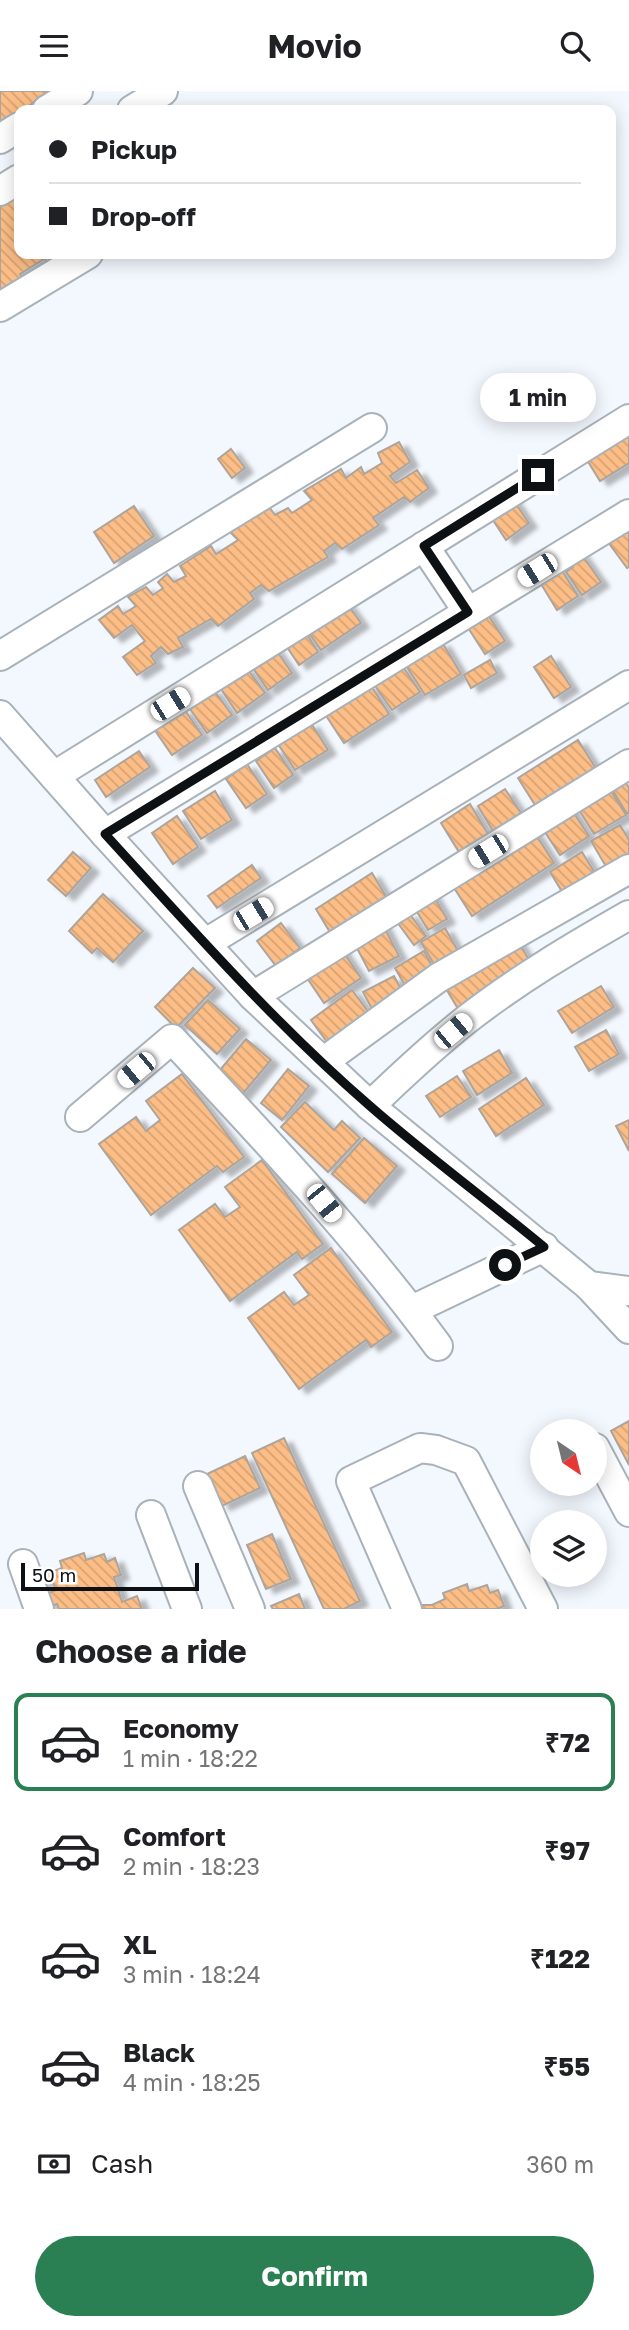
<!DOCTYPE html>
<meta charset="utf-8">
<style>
:root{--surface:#fff;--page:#f2f2f2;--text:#202124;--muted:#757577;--line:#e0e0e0;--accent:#2a8053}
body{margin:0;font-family:"Golos Text",sans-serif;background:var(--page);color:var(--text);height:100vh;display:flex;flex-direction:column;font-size:26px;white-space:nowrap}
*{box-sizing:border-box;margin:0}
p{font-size:23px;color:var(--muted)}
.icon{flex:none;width:38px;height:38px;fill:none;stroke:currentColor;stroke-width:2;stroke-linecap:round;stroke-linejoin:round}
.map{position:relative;height:1518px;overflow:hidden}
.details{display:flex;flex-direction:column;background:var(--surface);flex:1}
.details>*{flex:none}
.guide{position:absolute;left:14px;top:14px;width:602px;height:154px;border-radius:14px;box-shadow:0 4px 18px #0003;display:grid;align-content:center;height:154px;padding:0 35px;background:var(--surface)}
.needle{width:46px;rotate:145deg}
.controls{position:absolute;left:530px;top:1328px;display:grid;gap:14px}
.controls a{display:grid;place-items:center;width:77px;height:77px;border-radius:50%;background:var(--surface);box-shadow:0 4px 18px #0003;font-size:35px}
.scale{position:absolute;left:21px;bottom:18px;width:178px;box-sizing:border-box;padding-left:7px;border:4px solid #0e1114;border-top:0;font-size:19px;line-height:24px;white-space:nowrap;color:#0e1114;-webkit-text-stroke:5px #fff;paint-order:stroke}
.end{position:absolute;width:32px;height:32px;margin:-16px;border:9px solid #0e1114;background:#fff;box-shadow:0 0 0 4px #fff}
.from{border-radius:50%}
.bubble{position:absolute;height:49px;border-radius:24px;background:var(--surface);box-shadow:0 4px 18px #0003;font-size:23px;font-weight:700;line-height:49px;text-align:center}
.car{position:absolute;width:21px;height:42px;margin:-21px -10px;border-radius:9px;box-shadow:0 0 5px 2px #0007;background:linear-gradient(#fff 24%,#345 0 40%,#fff 0 76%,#345 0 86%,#fff 0)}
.guide b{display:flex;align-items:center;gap:24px;height:66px;font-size:26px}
.guide b+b{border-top:2px solid var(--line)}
.guide i{width:18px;height:18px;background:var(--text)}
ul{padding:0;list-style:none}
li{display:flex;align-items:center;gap:21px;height:98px;margin:0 14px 10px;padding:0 21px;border:4px solid transparent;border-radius:14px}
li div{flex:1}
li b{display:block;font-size:26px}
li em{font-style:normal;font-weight:700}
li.active{border-color:var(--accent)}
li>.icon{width:63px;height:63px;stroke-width:1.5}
h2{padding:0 35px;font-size:32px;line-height:84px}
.pay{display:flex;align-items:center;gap:18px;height:77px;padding:0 35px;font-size:26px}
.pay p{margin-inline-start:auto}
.primary-button{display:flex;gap:14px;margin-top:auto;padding:14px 35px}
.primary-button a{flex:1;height:80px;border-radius:42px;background:var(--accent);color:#fff;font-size:28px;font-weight:700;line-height:80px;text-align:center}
header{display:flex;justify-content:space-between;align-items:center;height:91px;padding:0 35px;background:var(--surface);font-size:32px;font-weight:700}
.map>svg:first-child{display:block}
.building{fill:url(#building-back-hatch);stroke:#ada49c;stroke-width:2;filter:url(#shadow)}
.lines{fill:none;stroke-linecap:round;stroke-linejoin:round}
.minor-casing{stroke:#a9b2ba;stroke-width:32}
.minor{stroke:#fff;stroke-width:28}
.route{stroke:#0e1114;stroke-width:9}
</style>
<header><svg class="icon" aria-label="menu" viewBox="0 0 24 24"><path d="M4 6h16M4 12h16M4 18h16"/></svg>Movio<svg class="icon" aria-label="search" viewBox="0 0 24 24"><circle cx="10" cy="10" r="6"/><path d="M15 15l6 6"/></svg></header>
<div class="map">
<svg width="629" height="1518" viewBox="0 0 629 1518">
<defs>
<pattern id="building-back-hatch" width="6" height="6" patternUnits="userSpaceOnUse" patternTransform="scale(1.75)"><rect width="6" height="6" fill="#fcbe86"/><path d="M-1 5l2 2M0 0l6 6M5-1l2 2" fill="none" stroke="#d7a273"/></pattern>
<filter id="shadow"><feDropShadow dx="8" dy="4.5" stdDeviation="2" flood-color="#0004"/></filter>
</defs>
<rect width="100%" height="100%" fill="#f3f8fe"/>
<g class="building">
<path d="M 0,0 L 50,0 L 23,19 L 19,19 L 19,22 L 0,36 Z"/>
<path d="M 19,97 L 19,163 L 62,163 L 50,172 L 44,168 L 20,183 L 23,188 L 3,201 L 0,199 L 0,108 Z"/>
<path d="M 626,340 L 629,345 L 629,372 L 600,390 L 584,364 Z"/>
<path d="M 399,351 L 410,371 L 390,385 L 396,392 L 417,379 L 429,397 L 410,411 L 404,406 L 373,427 L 379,434 L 342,458 L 335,452 L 324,460 L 328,466 L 269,500 L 261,494 L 250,502 L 254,508 L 218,535 L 211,528 L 178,547 L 183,556 L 168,563 L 161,556 L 151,565 L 156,572 L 137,584 L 123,566 L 145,550 L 132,534 L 114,547 L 99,529 L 118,515 L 123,523 L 136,515 L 128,506 L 146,496 L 153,504 L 163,497 L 158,491 L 167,483 L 174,491 L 186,485 L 180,475 L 211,455 L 216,463 L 238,449 L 230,441 L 270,417 L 275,424 L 288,417 L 292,422 L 312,409 L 304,400 L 341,378 L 346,387 L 361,376 L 364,383 L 382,372 L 378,362 Z"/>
<path d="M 231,358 L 245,377 L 232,387 L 218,368 Z"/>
<path d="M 512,407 L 529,432 L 506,449 L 489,423 Z"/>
<path d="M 134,415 L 154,445 L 114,472 L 94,441 Z"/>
<path d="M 629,436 L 629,476 L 627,477 L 608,451 Z"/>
<path d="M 580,461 L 601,491 L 582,504 L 566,481 L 573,476 L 568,469 Z"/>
<path d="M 559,475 L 578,505 L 557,519 L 538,488 Z"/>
<path d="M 346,511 L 361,532 L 321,559 L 307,539 Z"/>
<path d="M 485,519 L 505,550 L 485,563 L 465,532 Z"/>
<path d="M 303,537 L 318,561 L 299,574 L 283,550 Z"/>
<path d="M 442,551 L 461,583 L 425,604 L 405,573 Z"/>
<path d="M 274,556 L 292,582 L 268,599 L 250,573 Z"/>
<path d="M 551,565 L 571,596 L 554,607 L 534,576 Z"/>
<path d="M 490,569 L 497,582 L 471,597 L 464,584 Z"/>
<path d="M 401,573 L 420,601 L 392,619 L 373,592 Z"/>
<path d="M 246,576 L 265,602 L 237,622 L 219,595 Z"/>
<path d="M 370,593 L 389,623 L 344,652 L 325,623 Z"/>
<path d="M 213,598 L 232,624 L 207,642 L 188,615 Z"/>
<path d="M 184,618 L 202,644 L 172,664 L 154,638 Z"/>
<path d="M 311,632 L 328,659 L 295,679 L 278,653 Z"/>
<path d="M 578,649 L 597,679 L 537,717 L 518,687 Z"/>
<path d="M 275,657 L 293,684 L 274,697 L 256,670 Z"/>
<path d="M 139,660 L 150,676 L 106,706 L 95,689 Z"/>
<path d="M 247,673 L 267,703 L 246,717 L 226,688 Z"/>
<path d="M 625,690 L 629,697 L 629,721 L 627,723 L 612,698 Z"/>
<path d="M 608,695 L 626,724 L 594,743 L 576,714 Z"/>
<path d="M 505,698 L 521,722 L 493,740 L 478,715 Z"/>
<path d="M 215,700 L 232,729 L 201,748 L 183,720 Z"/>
<path d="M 470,713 L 488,743 L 459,761 L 441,732 Z"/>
<path d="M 568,713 L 589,745 L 560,764 L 539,732 Z"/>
<path d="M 177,725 L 198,756 L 173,773 L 152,742 Z"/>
<path d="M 620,734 L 629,749 L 629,767 L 608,779 L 591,750 Z"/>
<path d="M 533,739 L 554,772 L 472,825 L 451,792 Z"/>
<path d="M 73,761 L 91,777 L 66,805 L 48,789 Z"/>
<path d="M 582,761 L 598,787 L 566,807 L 550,781 Z"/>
<path d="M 252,774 L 261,787 L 217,817 L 208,805 Z"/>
<path d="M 372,782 L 390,812 L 334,848 L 316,818 Z"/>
<path d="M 430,799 L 447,828 L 428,839 L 411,811 Z"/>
<path d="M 103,803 L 143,840 L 113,871 L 97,857 L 92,862 L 69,840 Z"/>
<path d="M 409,822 L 426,845 L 414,854 L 397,831 Z"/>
<path d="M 380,828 L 399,865 L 369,880 L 350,844 Z"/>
<path d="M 281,832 L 300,857 L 276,875 L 257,850 Z"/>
<path d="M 445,837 L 462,867 L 438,880 L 421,851 Z"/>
<path d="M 515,846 L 533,875 L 460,921 L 442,891 Z"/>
<path d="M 340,856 L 361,887 L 324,912 L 303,881 Z"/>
<path d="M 424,860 L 436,882 L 407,898 L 395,877 Z"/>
<path d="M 193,877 L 215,897 L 176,937 L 155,916 Z"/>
<path d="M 394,885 L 404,904 L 373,920 L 363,901 Z"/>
<path d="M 601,895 L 614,916 L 572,942 L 558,920 Z"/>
<path d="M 352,899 L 373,927 L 329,954 L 311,929 Z"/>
<path d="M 208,909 L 240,938 L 217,963 L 185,934 Z"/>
<path d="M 606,939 L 619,963 L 589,980 L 575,956 Z"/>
<path d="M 246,948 L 271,969 L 240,1006 L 215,985 Z"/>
<path d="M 499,959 L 512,982 L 477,1004 L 463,980 Z"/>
<path d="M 288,978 L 309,995 L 282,1029 L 261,1012 Z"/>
<path d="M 182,983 L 244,1066 L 223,1081 L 217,1075 L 151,1124 L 99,1053 L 136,1026 L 146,1040 L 160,1029 L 146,1010 Z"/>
<path d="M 457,985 L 471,1006 L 440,1026 L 426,1005 Z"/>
<path d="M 526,987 L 544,1014 L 496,1045 L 479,1018 Z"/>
<path d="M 305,1011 L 334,1039 L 342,1030 L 360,1047 L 328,1081 L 281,1036 Z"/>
<path d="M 629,1029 L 629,1060 L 616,1035 Z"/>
<path d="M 364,1047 L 397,1075 L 365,1112 L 332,1083 Z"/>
<path d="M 262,1069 L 323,1153 L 302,1168 L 297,1161 L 230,1210 L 179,1139 L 215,1113 L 225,1126 L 240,1116 L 225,1096 Z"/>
<path d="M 331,1157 L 392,1241 L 371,1256 L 366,1249 L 299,1298 L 248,1227 L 284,1201 L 294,1214 L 309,1204 L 294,1184 Z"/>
<path d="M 629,1330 L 629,1374 L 611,1340 Z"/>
<path d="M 284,1347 L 360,1510 L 344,1518 L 324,1518 L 252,1362 Z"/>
<path d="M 245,1365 L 260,1397 L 222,1415 L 207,1383 Z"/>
<path d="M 272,1443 L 291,1488 L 266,1498 L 247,1454 Z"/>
<path d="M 84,1462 L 86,1469 L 104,1463 L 107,1471 L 115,1467 L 121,1484 L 114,1486 L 122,1511 L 137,1505 L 142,1518 L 59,1518 L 57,1513 L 49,1517 L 44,1504 L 56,1499 L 51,1488 L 39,1493 L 35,1482 L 49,1482 L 62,1477 L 60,1470 Z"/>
<path d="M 467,1493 L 469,1500 L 487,1494 L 490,1502 L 498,1499 L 504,1515 L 497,1518 L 420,1518 L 418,1514 L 432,1514 L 445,1508 L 443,1502 Z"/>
<path d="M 299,1503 L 305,1518 L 273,1518 L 271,1515 Z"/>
</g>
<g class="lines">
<defs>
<g id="minor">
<path d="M 47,19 L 78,0"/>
<path d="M 132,19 L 163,0"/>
<path d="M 0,48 L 19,36"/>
<path d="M 0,100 L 19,88"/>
<path d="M 0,216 L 88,163"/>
<path d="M 424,455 L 468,521"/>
<path d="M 0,565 L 372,337"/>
<path d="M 0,624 L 105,743 L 253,905 L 370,1015 L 589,1195 L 629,1238"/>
<path d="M 54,685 L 629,328"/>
<path d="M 105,743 L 629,423"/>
<path d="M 206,852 L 629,594"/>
<path d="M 253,905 L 629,673"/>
<path d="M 323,971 L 438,887 L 629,778"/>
<path d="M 370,1015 C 401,985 432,956 466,929 C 517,889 573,856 629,824"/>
<path d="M 80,1026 L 172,948 C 264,1047 358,1146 438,1255"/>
<path d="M 589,1195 L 629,1200"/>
<path d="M 412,1219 L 544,1156"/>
<path d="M 595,1357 L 629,1421"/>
<path d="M 198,1395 L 250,1518"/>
<path d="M 151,1424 L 187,1518"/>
<path d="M 23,1473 L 39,1518"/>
<path d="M 407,1518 L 351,1390 L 420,1357 L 436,1359 L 466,1370 L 543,1518"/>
</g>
</defs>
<use href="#minor" class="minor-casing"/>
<use href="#minor" class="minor"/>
</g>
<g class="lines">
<path class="route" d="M 505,1174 L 544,1156 C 486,1108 426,1064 370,1015 C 274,932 190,836 105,743 L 468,521 L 424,455 L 538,384"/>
</g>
</svg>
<div class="controls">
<a><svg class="needle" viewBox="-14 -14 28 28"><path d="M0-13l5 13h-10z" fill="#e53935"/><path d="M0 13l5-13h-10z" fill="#757577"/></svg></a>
<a><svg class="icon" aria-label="layers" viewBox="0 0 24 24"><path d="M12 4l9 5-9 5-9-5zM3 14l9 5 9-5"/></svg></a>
</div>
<div class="scale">50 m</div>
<i class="end from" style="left:505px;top:1174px"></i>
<i class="end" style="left:538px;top:384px"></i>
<div class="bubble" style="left:480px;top:282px;width:116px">1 min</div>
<i class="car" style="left:537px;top:479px;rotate:238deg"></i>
<i class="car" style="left:170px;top:613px;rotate:58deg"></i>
<i class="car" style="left:488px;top:760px;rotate:238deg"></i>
<i class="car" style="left:253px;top:823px;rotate:59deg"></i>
<i class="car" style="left:453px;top:940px;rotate:50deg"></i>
<i class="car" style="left:136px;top:979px;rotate:230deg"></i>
<i class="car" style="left:324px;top:1112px;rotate:141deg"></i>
<div class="guide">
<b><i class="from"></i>Pickup</b>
<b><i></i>Drop-off</b>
</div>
</div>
<section class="details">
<h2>Choose a ride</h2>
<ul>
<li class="active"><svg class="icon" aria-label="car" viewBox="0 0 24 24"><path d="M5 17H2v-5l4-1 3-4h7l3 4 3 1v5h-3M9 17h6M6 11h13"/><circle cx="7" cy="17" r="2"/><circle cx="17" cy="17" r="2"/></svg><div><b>Economy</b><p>1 min · 18:22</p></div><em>₹72</em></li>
<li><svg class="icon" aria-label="car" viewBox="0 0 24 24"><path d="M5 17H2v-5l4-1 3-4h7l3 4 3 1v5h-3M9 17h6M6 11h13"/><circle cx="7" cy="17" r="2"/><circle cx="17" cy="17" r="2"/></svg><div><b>Comfort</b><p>2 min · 18:23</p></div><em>₹97</em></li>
<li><svg class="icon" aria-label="car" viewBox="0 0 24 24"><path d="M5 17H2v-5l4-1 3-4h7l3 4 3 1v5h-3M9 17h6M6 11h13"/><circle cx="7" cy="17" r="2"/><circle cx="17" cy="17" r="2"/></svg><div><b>XL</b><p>3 min · 18:24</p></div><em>₹122</em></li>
<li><svg class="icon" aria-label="car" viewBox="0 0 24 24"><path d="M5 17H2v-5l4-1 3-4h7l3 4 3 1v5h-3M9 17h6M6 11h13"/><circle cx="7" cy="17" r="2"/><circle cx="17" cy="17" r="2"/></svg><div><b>Black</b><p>4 min · 18:25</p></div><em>₹55</em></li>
</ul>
<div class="pay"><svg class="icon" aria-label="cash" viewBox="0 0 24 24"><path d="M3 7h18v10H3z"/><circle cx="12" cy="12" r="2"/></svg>Cash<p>360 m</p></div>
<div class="primary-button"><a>Confirm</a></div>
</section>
